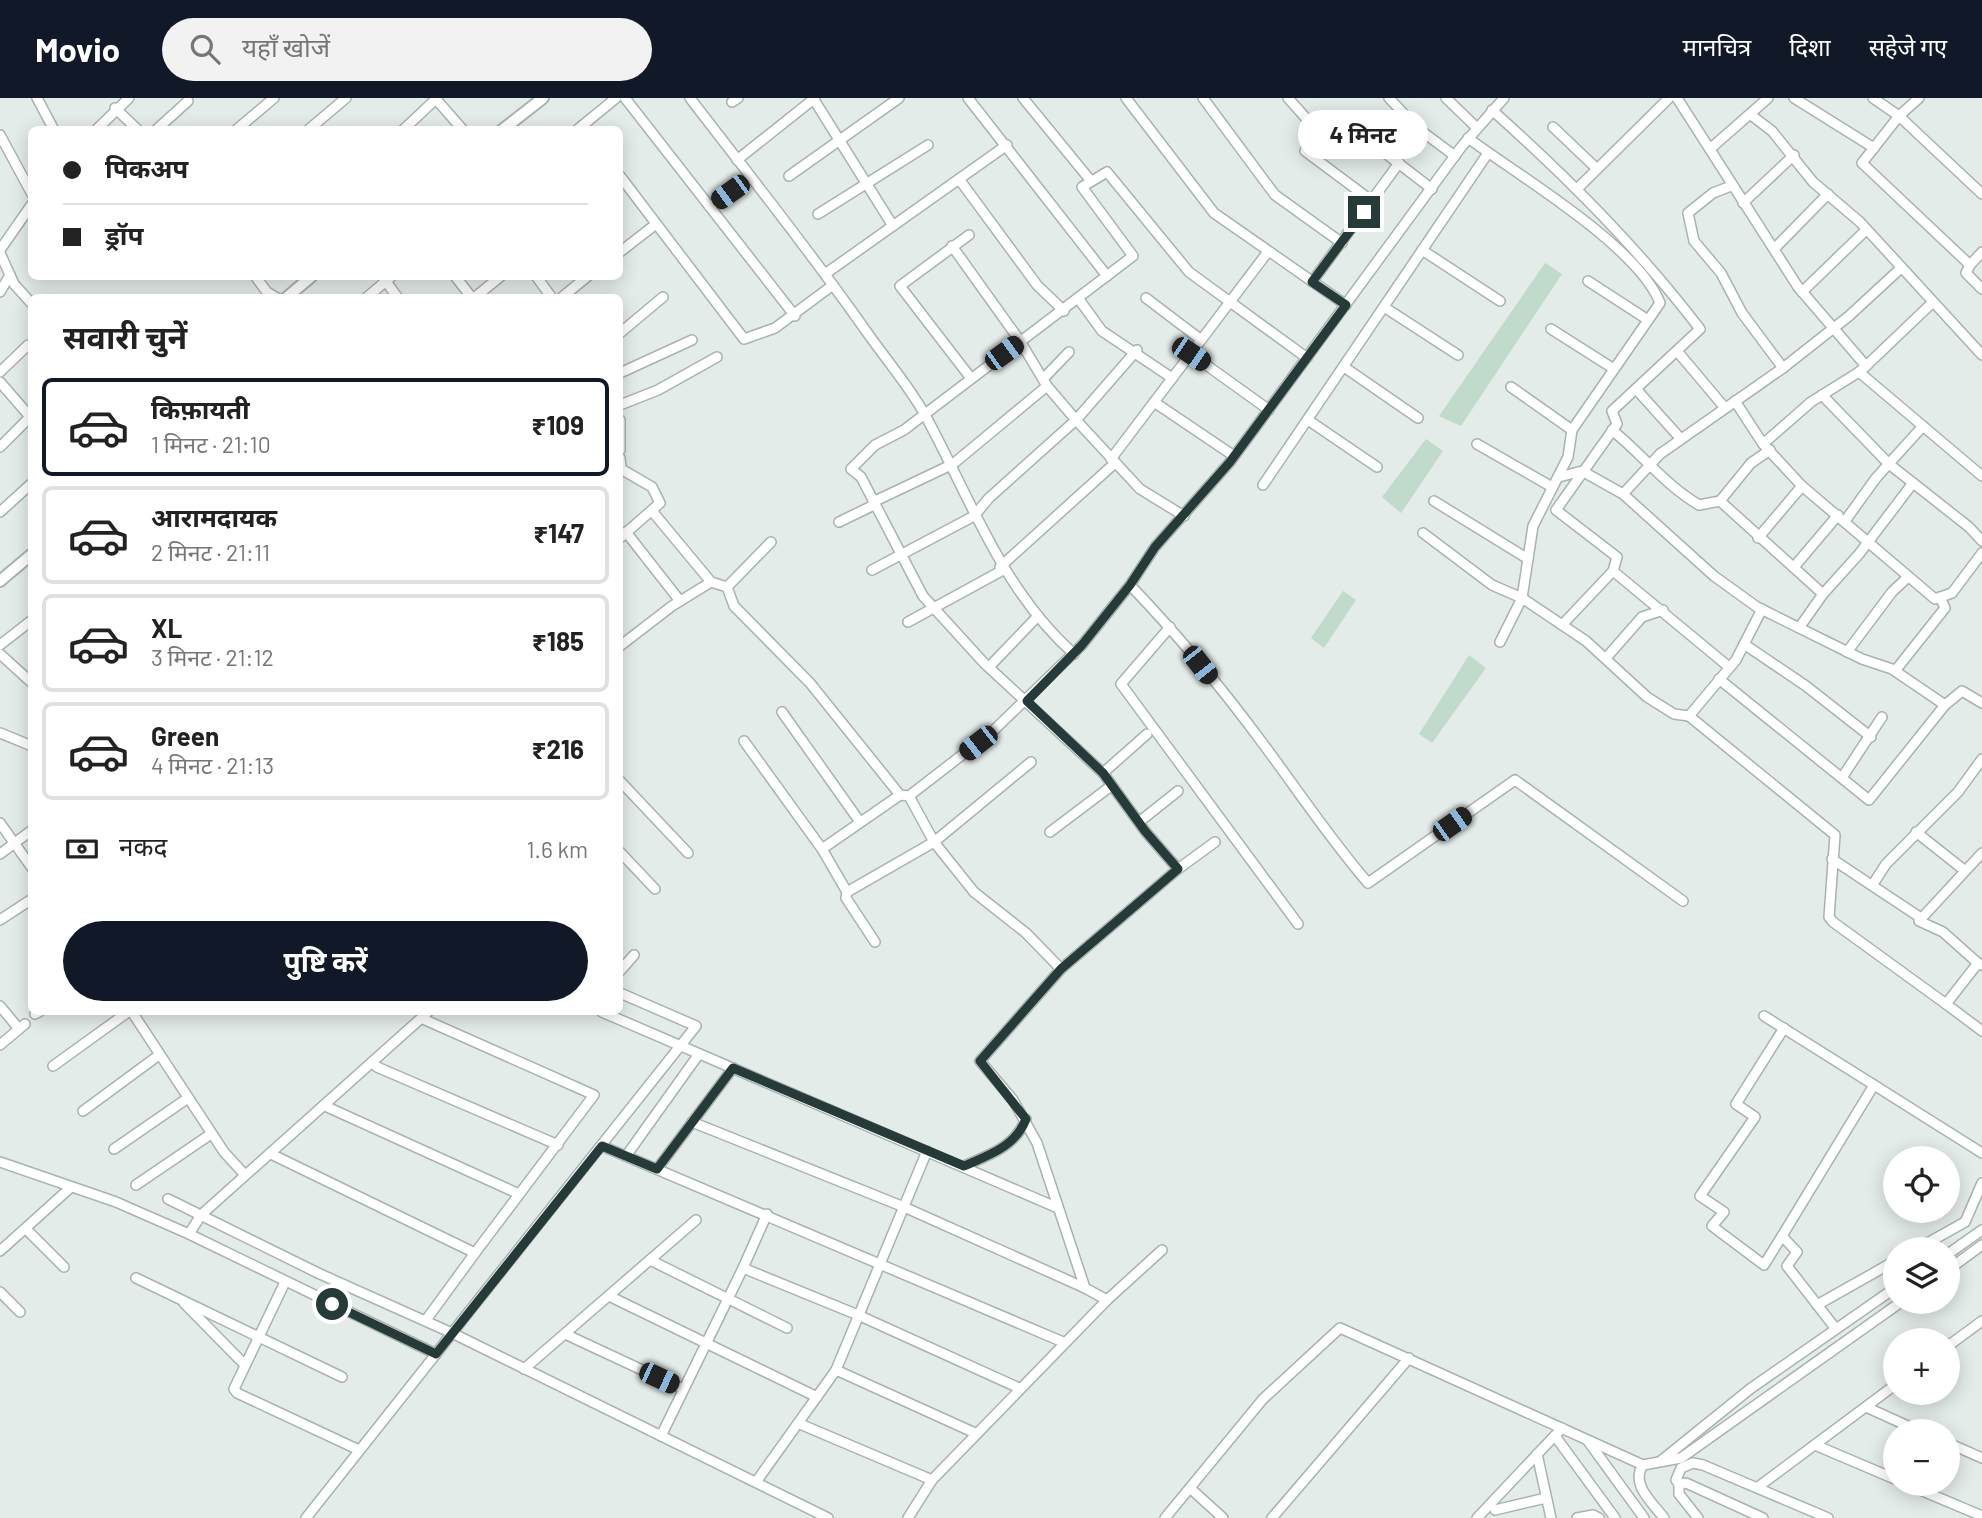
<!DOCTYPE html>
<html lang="hi">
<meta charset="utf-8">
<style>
:root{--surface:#fff;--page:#f2f2f2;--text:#222;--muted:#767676;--line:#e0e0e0;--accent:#111827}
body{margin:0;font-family:Barlow,"Noto Sans Devanagari",sans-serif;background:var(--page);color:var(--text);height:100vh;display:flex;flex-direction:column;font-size:26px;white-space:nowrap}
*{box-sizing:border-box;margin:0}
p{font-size:23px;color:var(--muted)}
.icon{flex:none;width:38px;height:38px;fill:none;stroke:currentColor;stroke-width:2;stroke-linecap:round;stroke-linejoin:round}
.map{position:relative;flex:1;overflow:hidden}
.side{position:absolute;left:28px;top:196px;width:595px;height:721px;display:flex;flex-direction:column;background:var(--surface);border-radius:10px;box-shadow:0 4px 18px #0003}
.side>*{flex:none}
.top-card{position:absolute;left:28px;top:28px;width:595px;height:154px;border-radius:10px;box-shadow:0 4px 18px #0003;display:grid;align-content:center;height:154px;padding:0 35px;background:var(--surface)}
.buttons{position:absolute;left:1883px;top:1048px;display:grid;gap:14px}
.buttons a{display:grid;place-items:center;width:77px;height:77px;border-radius:50%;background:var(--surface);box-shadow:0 4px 18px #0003;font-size:35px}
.end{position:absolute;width:32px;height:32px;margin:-16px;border:9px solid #263b39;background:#fff;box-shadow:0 0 0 4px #fff}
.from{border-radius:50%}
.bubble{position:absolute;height:49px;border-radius:24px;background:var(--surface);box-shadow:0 4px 18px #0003;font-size:23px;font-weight:700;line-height:49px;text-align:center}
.car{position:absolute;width:21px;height:42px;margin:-21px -10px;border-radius:9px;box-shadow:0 0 5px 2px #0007;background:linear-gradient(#222 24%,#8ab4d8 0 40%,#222 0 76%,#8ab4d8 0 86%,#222 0)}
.top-card b{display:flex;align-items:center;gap:24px;height:66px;font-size:26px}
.top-card b+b{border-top:2px solid var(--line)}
.top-card i{width:18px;height:18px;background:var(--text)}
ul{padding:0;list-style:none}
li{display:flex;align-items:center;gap:21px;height:98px;margin:0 14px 10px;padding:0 21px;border:4px solid var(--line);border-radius:10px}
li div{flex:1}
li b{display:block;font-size:26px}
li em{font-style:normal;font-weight:700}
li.on{border-color:var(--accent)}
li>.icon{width:63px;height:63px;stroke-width:1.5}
h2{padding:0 35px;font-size:32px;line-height:84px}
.pay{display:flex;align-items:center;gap:18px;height:77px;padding:0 35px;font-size:26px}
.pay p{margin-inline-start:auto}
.cta{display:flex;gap:14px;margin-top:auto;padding:14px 35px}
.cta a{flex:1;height:80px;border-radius:42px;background:var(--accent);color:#fff;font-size:28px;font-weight:700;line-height:80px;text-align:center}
header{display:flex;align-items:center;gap:42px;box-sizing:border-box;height:98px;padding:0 35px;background:var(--accent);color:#fff}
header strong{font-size:33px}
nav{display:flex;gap:38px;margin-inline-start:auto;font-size:24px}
.search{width:490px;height:63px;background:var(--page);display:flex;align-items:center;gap:18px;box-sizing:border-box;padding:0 24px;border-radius:38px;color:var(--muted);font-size:26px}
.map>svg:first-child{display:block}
.green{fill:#c0dacb}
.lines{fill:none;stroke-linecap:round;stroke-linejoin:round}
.minor-casing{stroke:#a7b3b1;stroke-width:12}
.tertiary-casing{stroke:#a7b3b1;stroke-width:14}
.minor{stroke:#fff;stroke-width:9}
.tertiary{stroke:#fff;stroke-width:10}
.route{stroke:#263b39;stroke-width:9}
</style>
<header>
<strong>Movio</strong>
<div class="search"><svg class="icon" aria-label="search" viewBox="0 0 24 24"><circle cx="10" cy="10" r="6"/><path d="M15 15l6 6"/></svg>यहाँ खोजें</div>
<nav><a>मानचित्र</a><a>दिशा</a><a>सहेजे गए</a></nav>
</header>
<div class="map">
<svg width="1982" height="1420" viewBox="0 0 1982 1420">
<rect width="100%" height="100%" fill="#e4ecea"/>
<g class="green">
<path d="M 1545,165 L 1562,176 L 1461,328 L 1439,318 Z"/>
<path d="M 1426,341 L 1443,353 L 1401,415 L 1382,399 Z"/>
<path d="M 1343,493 L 1356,502 L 1324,550 L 1311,540 Z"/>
<path d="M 1469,557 L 1486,570 L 1432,645 L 1419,636 Z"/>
</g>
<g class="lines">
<defs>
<g id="minor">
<path d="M 37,0 L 54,32"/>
<path d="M 435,0 L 463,32"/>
<path d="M 625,0 L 795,218"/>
<path d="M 690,0 C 749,77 810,153 866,233 C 885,260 908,287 924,315 C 970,399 1001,491 1074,556"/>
<path d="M 813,0 L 893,128"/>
<path d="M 968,0 L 1107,178"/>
<path d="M 1023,0 L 1091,83"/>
<path d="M 1126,0 L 1214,115 L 1346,207"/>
<path d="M 1203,0 L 1275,97 L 1342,145"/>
<path d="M 1288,0 L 1321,37"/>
<path d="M 1389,0 L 1416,29 L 1455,58"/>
<path d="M 1446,0 L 1477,30"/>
<path d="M 1677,0 L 1798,189 L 1866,268 L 1859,274 L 1982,378"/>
<path d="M 1794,0 L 1874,50"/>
<path d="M 1873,0 L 1899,18 L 1982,96"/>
<path d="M 1919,0 L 1899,18 L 1862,65 L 1970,167 L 1982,154"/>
<path d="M 732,4 L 738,0"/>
<path d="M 115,10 L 138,32"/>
<path d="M 1492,12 C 1569,81 1637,149 1700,231 L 1612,313 L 1617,326 L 1556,412 L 1617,459 L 1613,473 L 1562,527"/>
<path d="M 1751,17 L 1772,33 L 1813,84 L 1860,124 L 1982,257"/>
<path d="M 1553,29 L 1596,70"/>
<path d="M 96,32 L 129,0"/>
<path d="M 156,32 L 188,3"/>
<path d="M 236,32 L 274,0"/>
<path d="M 308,32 L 346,0"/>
<path d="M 403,32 L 437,0"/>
<path d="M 577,32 L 616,0"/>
<path d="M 0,37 L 32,96"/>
<path d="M 1468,40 C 1519,78 1638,148 1660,205 L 1572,332"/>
<path d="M 1710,51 L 1768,0"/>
<path d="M 737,62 L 815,0"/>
<path d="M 620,78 L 744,241 L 775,230 L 833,187"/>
<path d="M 789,78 L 899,0"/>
<path d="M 959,81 L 1037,187 L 1064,213"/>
<path d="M 1578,90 L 1669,0"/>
<path d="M 1372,103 L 1305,53 L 1338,19 L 1432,91"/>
<path d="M 1743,105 L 1794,57"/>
<path d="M 710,109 L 751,79"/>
<path d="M 818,116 L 928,47"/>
<path d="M 969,137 L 900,188 L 970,279"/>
<path d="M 952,148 L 1020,243 L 1047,288 L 1076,322 L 1140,391 L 1184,418"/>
<path d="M 1774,151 L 1828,96"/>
<path d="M 0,152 L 32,106"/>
<path d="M 1422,152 L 1500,203"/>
<path d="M 620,154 L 656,126"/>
<path d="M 0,155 L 14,186 L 32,206"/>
<path d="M 1970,167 L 1966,175 L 1982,191"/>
<path d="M 825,176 L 1007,47"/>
<path d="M 255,178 L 267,194 L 277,200"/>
<path d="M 382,178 L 398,200"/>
<path d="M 455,178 L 472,200"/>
<path d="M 536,178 L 552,200"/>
<path d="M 1588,183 L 1648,222"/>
<path d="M 1312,184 L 1399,65"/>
<path d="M 0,194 L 10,177"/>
<path d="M 1802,194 L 1866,132"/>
<path d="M 366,200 L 392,178"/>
<path d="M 474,200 L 501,178"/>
<path d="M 561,200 L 588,178"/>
<path d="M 1078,200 L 1102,233 L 1172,280"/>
<path d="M 1146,200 L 1200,241"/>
<path d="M 1384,209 L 1458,257"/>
<path d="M 1551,231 L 1614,271"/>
<path d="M 620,235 L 663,199"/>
<path d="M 1677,253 L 1725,310"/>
<path d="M 1191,256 L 1269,312"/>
<path d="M 1866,268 L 1932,205"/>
<path d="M 1344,269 L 1418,320"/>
<path d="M 1783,270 L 1849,218 L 1901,170"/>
<path d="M 0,274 L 28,247"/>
<path d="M 620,275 L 692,242"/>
<path d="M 1043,281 L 1069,254"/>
<path d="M 0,284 L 32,321"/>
<path d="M 1636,291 L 1681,341"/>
<path d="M 1822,297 L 1889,366 L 1969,429 L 1982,443"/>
<path d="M 1735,303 L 1763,346 L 1802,388 L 1935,501 L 1952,495 L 1982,455"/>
<path d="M 1154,304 L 1234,358"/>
<path d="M 620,307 L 658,292 L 717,259"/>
<path d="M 620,322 L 620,352"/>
<path d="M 1308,322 L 1377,369"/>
<path d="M 1612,332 C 1643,357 1665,387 1699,407 L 1720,403"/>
<path d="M 1477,346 L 1552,389"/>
<path d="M 1763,346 L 1811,304 L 1859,274"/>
<path d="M 0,349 L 32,317"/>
<path d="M 1770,352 L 1751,365 L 1720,403 L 1823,496 L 1859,456 L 1913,385"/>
<path d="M 620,360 L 621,371 L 652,389 L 660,405 L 620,440"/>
<path d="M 1111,361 L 1267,155"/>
<path d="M 1559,379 L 1582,373 L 1623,396 L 1714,478 L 1757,509 L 1862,561 L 1892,571 L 1945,607 L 1962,593 L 1982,605"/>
<path d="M 1263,387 L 1488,55"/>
<path d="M 1623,396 L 1660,356 L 1783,270 L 1742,215 L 1721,175 L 1694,143 L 1688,115 L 1713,95 L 1731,88"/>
<path d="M 1434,403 L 1528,461"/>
<path d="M 873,404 L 953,366 L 1047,288"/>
<path d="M 652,413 L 711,484 L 727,489"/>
<path d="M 0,414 L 32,385"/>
<path d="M 1845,423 L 1876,380 L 1923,328"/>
<path d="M 839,424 L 874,407"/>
<path d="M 626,434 L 680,503"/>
<path d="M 1423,435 L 1492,487 L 1522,500 L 1586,543 L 1647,599 L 1674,616 L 1689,618 L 1736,562 L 1762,511"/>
<path d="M 1758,440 L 1802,388"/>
<path d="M 1000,469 L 1115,365"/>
<path d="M 1794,469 L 1838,417"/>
<path d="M 872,472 L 974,418 L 989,400 L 1076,322 L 1137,252"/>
<path d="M 1613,473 L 1729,569"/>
<path d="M 1130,487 C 1177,536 1221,589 1261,643 C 1297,691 1329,740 1368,785 L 1515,682 L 1683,803"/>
<path d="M 727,489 L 734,508 L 810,585 L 900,697 L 909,698 L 993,633 L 1082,547 L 1130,487 L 1155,449 L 1230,364 L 1462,48 L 1504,0"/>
<path d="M 727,489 L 771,444"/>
<path d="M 908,524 L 1003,472"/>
<path d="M 1170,529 L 1121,586 L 1298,826"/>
<path d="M 1799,530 L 1823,496"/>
<path d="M 1500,544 L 1522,500 L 1533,428 L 1568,359 L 1572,332 L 1511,289"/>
<path d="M 1744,546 L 1806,588 L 1871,639"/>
<path d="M 0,547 L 32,522"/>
<path d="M 620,548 L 672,508 L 711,484"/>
<path d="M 1847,554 L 1892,494 L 1907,480"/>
<path d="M 0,556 L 32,585"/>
<path d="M 1606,560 L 1642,519 L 1663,512"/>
<path d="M 989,569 L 1037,519"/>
<path d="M 1895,573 L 1945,510 L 1940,499"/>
<path d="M 1719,581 L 1869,702 L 1945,607"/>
<path d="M 782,614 L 860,724"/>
<path d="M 1689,618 L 1835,737 L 1829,819 L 1833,824 L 1946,906 L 1978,865"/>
<path d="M 0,635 L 32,648"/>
<path d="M 744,643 L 822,751 L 847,794"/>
<path d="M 1103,675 L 1147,636"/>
<path d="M 1843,678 L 1882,619"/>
<path d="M 620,683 L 688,755"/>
<path d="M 909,698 L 934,744 L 1031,664"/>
<path d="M 1139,724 L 1178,693"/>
<path d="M 0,725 L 32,770"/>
<path d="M 1050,734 L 1111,688"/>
<path d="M 1916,734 L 1964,772"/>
<path d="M 822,751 L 900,697"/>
<path d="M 620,754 L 655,791"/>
<path d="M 0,756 L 32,732"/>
<path d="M 1832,761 L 1921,820"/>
<path d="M 1178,771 L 1215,744"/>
<path d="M 1873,786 L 1886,766 L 1958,694 L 1982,661"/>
<path d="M 0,822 L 32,801"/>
<path d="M 875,844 L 846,800 L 847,794 L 934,744 L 974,794 L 1026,835 L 1061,871"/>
<path d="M 1980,867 L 1943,834 L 1919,823 L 1982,755"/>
<path d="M 620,873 L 634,857"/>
<path d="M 620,895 L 696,928 L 452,1235 L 828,1420"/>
<path d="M 1946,906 L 1982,933"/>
<path d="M 0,908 L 19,931"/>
<path d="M 132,914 L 224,1054 L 245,1077"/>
<path d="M 602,914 L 1058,1110"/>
<path d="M 35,916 L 39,914"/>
<path d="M 1764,918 L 1874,987 L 1782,1138 L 1797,1154 L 1787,1168 L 1836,1231"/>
<path d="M 0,947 L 25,926"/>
<path d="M 372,964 L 377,969 L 558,1047"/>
<path d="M 53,968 L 128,914"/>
<path d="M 1874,987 L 1982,1055"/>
<path d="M 325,1008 L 519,1096"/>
<path d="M 83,1013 L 159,957"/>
<path d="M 692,1024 L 904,1109 L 1085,1190"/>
<path d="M 602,1048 L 1063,1244"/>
<path d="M 114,1051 L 188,1000"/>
<path d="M 927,1053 L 836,1272 L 975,1335"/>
<path d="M 271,1056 L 475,1155 L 594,997 L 423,921"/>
<path d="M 626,1058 L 699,956"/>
<path d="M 0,1064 L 116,1104 L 189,1136 L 436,1256 L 306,1420"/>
<path d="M 964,1068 C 989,1057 1015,1049 1026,1021"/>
<path d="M 657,1071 L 733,970"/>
<path d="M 136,1087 L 211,1036"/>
<path d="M 168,1101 L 320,1176 L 452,1235 L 436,1256"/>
<path d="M 767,1116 L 743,1170 L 858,1217 L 1019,1290"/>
<path d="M 26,1131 L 64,1169"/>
<path d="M 189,1136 L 201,1117 L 428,914"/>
<path d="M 1782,1138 L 1764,1167 L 1712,1128 L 1724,1114 L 1700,1098 L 1755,1019 L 1736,1006 L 1784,930"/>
<path d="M 1162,1152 L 1107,1202 L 1085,1190 L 1037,1045 L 1013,1002 L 980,963 L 1061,871 L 1178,771 L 1145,733 L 1103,675 L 984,565 L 923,498 L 861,379 L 851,371 L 875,347 L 904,332 L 1133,158 L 1082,89 L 1107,74 L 1189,174 L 1307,260"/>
<path d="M 1915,1152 L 1965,1124 L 1982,1085"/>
<path d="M 0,1153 L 70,1090"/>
<path d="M 1948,1156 L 1982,1132"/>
<path d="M 650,1162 L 787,1230"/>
<path d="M 1948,1172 L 1982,1147"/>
<path d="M 136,1180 L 342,1279"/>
<path d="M 285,1184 L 234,1291 L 237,1295 L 359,1352"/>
<path d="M 0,1194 L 20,1214"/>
<path d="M 609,1198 L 817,1299"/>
<path d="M 184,1205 L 245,1267"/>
<path d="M 1817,1207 L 1895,1163"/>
<path d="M 426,1222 L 475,1155"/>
<path d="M 565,1236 L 683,1291"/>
<path d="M 1948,1248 L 1982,1223"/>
<path d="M 524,1271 L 696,1122"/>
<path d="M 1866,1309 L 1921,1334"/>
<path d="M 800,1326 L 932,1382"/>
<path d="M 661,1338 L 743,1170"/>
<path d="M 1555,1338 L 1615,1420"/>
<path d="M 1588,1343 L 1644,1420"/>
<path d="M 1948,1345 L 1982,1360"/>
<path d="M 1815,1347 L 1895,1381"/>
<path d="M 1537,1356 L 1551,1420"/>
<path d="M 1662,1362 L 1750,1291 L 1895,1190"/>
<path d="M 756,1384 L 836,1272"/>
<path d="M 1679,1386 L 1676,1382 L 1681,1370 L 1693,1365 L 1703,1367 L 1828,1420"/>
<path d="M 1906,1386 L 1982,1418"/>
<path d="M 1758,1389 L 1895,1287"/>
<path d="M 1190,1390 L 1223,1420"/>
<path d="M 1495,1412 L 1546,1400"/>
<path d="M 908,1420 L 932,1382 L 1107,1202"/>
<path d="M 1165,1420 L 1263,1301 L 1340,1230 L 1643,1367"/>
<path d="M 1272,1420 L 1409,1260"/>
<path d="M 1477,1420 L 1562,1330"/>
<path d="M 1577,1420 L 1593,1417 L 1599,1420"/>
<path d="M 1664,1420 C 1652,1404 1630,1386 1643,1367 L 1681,1360 L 1901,1204"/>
<path d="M 1698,1420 L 1679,1396 L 1679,1386 L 1686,1385 L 1763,1420"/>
</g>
<g id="tertiary">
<path d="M 502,32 L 543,0"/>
<path d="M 286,200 L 312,178"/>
<path d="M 0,483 L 32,456"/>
</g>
</defs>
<use href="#minor" class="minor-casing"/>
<use href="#tertiary" class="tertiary-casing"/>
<use href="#minor" class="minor"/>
<use href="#tertiary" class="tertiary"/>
</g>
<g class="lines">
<path class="route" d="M 332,1206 L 436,1256 L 602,1048 L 657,1071 L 733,970 L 964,1068 C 989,1057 1015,1049 1026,1021 L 980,963 L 1061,871 L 1178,771 L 1145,733 L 1103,675 L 1027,603 L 1082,547 L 1130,487 L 1155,449 L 1230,364 L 1346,207 L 1312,184 L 1364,114"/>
</g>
</svg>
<div class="buttons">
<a><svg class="icon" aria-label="locate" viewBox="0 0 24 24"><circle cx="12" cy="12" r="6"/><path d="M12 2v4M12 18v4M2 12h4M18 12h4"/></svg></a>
<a><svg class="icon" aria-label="layers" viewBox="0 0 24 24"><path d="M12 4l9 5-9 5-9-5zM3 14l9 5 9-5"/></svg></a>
<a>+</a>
<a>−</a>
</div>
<i class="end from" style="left:332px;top:1206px"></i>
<i class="end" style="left:1364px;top:114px"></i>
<div class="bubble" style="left:1298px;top:12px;width:130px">4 मिनट</div>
<i class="car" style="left:730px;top:94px;rotate:234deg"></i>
<i class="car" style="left:1004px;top:255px;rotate:54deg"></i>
<i class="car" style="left:1191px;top:256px;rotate:124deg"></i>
<i class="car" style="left:1200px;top:567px;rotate:142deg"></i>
<i class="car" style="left:978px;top:645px;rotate:232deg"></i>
<i class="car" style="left:1452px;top:726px;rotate:55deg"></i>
<i class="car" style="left:659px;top:1280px;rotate:115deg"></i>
<div class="top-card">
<b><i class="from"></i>पिकअप</b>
<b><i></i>ड्रॉप</b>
</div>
<section class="side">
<h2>सवारी चुनें</h2>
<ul>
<li class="on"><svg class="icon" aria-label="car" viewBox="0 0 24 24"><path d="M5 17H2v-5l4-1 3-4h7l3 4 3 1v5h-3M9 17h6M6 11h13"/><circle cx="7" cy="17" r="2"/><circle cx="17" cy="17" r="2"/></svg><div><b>किफ़ायती</b><p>1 मिनट · 21:10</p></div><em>₹109</em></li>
<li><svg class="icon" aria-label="car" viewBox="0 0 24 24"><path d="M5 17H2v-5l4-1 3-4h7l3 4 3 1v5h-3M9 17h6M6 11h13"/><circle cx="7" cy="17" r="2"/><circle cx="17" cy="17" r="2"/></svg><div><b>आरामदायक</b><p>2 मिनट · 21:11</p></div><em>₹147</em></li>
<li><svg class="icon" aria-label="car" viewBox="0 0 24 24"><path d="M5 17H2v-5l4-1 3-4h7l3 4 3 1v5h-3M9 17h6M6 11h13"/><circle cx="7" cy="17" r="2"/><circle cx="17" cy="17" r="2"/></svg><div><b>XL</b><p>3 मिनट · 21:12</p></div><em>₹185</em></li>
<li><svg class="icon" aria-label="car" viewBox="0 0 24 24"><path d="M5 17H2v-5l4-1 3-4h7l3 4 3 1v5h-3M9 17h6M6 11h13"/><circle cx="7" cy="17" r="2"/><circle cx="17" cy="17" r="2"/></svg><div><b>Green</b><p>4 मिनट · 21:13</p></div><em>₹216</em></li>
</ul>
<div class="pay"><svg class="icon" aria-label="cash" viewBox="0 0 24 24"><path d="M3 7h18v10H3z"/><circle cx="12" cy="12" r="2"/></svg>नकद<p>1.6 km</p></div>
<div class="cta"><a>पुष्टि करें</a></div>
</section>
</div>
